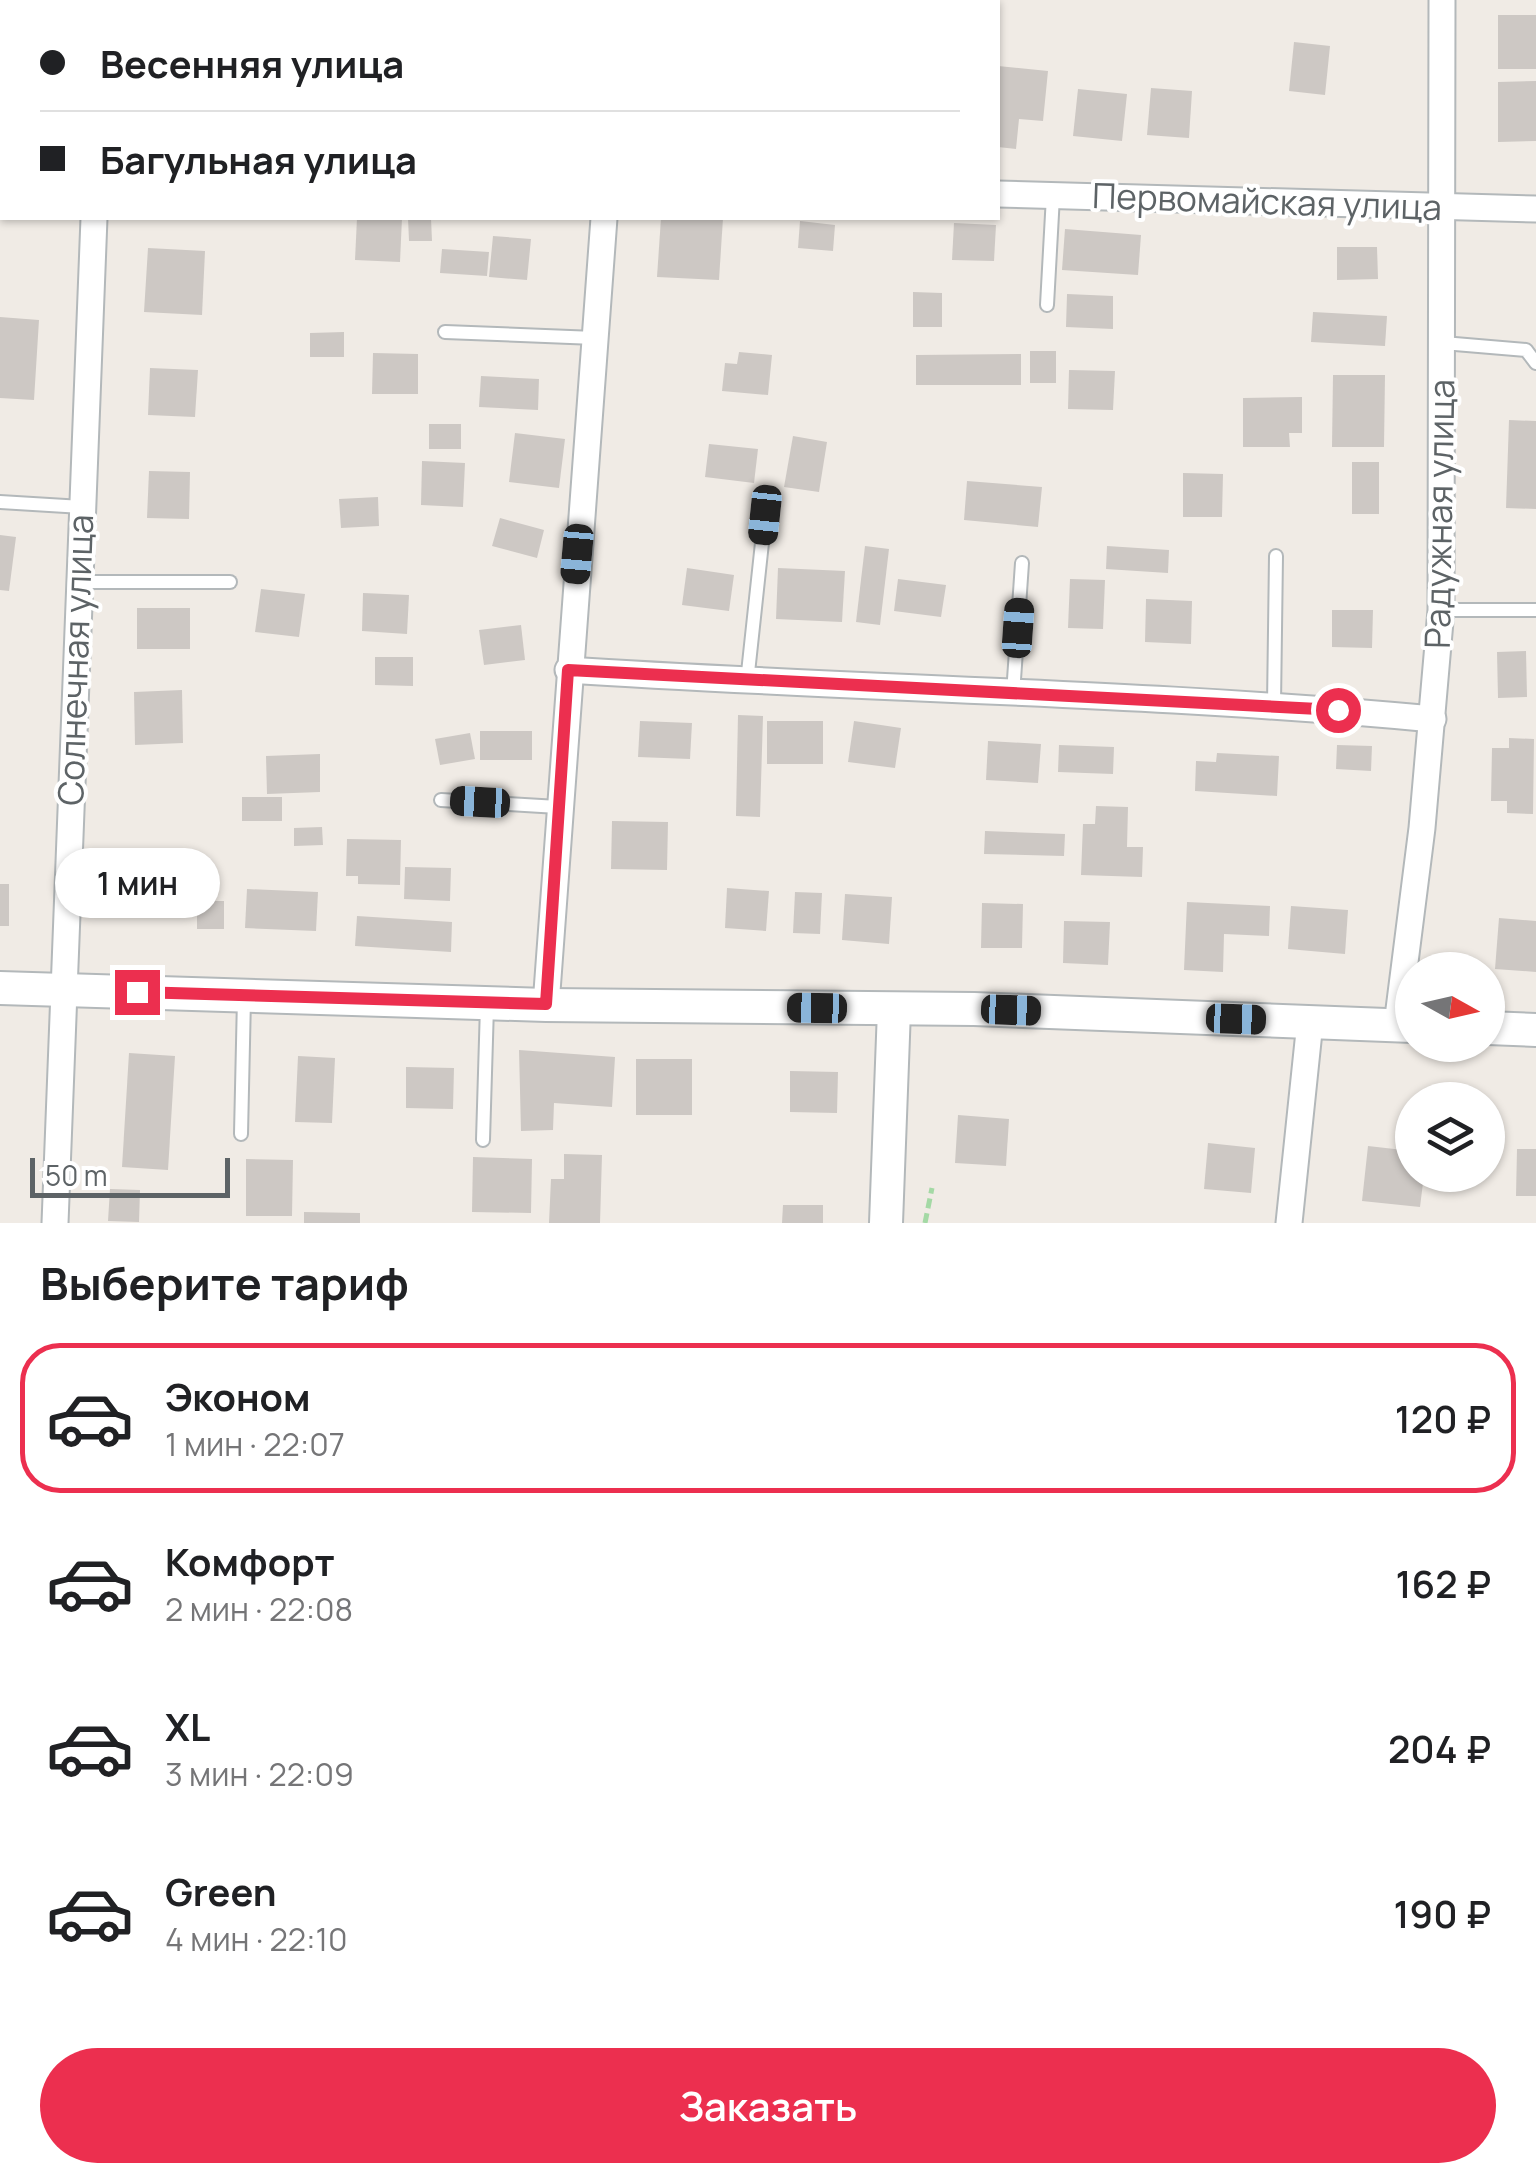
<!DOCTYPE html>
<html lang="ru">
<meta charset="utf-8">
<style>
:root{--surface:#fff;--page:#f6f6f6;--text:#202124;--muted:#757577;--line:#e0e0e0;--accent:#ec2f4f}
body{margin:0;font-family:Manrope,sans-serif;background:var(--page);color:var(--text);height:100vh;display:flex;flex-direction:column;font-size:38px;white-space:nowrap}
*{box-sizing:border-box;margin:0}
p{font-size:32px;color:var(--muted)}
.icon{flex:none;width:55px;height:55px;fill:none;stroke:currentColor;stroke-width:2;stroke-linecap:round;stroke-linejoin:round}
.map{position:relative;height:1223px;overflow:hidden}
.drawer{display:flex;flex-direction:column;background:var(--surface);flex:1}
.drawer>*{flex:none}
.banner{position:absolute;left:0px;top:0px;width:1000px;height:220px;box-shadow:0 2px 8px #0004;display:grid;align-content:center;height:220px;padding:0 40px;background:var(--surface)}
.needle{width:65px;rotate:98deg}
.buttons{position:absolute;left:1395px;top:952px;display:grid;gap:20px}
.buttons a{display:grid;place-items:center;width:110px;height:110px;border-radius:50%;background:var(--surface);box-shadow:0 2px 8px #0004;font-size:50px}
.scale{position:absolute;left:30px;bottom:25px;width:200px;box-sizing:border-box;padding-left:10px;border:5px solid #5d6366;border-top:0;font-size:28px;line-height:35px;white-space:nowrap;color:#5d6366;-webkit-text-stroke:8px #fff;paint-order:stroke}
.end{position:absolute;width:45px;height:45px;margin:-22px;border:12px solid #ec2f4f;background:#fff;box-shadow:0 0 0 5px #fff}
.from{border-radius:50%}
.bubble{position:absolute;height:70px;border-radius:35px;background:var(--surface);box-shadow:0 2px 8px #0004;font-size:32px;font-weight:600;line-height:70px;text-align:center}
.car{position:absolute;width:30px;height:60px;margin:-30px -15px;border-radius:12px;box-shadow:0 0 8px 2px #0007;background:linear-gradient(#222 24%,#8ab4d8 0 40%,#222 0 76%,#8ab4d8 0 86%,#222 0)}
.banner b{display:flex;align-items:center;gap:35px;height:95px;font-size:38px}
.banner b+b{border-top:2px solid var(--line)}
.banner i{width:25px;height:25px;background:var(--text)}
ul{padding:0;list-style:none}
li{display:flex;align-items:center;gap:30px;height:150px;margin:0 20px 15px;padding:0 20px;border:5px solid transparent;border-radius:40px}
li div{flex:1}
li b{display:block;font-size:38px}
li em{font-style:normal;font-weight:600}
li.on{border-color:var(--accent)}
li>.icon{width:90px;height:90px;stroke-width:1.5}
h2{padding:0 40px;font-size:45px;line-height:120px}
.action{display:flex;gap:20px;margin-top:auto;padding:20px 40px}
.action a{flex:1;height:115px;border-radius:60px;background:var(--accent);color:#fff;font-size:40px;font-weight:600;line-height:115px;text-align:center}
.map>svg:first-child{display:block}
.building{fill:#cdc8c4}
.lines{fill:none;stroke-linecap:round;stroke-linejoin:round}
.service-casing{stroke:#b3b8ba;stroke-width:16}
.minor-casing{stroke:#b3b8ba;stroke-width:29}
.tertiary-casing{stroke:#b3b8ba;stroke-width:36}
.path{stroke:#a4d9a5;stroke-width:5;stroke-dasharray:10 5;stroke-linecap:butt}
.service{stroke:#fff;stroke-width:12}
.minor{stroke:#fff;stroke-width:25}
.tertiary{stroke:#fff;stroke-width:32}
.route{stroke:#ec2f4f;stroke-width:12}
.labels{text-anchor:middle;stroke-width:8;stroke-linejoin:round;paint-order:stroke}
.street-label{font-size:35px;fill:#5d6366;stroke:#fff}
</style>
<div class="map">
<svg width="1536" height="1223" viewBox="0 0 1536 1223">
<rect width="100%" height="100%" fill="#f0ebe5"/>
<g class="building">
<rect x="1498" y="15" width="38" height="54"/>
<path d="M 1294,42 L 1330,46 L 1325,95 L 1289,91 Z"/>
<path d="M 998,66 L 1048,71 L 1043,121 L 1019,119 L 1016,149 L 998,147 Z"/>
<path d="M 1536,81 L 1536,141 L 1498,142 L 1498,82 Z"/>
<path d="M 1151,88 L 1192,91 L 1189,138 L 1147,135 Z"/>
<path d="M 1078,89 L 1127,94 L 1122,141 L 1073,136 Z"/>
<path d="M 357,218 L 402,218 L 400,262 L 355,260 Z"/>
<path d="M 408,218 L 431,218 L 432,241 L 409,241 Z"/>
<path d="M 661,218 L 723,218 L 719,280 L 657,277 Z"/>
<path d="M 800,221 L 835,225 L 833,251 L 798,248 Z"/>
<path d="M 954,223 L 996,225 L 994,261 L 952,260 Z"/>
<path d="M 1065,229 L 1141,235 L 1138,275 L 1062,270 Z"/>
<path d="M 493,236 L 531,239 L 527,280 L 489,277 Z"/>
<path d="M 1337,247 L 1377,247 L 1378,279 L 1337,280 Z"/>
<path d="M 148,248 L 205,251 L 202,315 L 144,312 Z"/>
<path d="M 442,249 L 489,252 L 487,276 L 440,273 Z"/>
<path d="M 913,292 L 942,293 L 942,327 L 913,327 Z"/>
<path d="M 1067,294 L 1113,296 L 1113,329 L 1066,327 Z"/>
<path d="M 1313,312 L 1387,316 L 1385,346 L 1311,342 Z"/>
<path d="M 0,317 L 39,320 L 34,400 L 0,398 Z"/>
<path d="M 344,332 L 344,357 L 310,357 L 310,333 Z"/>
<rect x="1030" y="351" width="26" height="32"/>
<path d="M 739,352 L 772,355 L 768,395 L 722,391 L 725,363 L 737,364 Z"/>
<path d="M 373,353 L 418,354 L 418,394 L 372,394 Z"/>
<path d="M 1021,354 L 1021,385 L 916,385 L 916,355 Z"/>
<path d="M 150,368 L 198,370 L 195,417 L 148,415 Z"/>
<path d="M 1069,370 L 1115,371 L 1113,410 L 1068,409 Z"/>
<path d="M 1333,375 L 1385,375 L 1384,447 L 1332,447 Z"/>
<path d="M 481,376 L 539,379 L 538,410 L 479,407 Z"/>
<path d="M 1302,397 L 1302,433 L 1289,433 L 1290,447 L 1243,447 L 1243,398 Z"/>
<path d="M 1509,420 L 1536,421 L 1536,509 L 1506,508 Z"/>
<rect x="429" y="424" width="32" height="25"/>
<path d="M 515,433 L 565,439 L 559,488 L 509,482 Z"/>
<path d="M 793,436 L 827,442 L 819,492 L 784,487 Z"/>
<path d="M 709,444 L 758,449 L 754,483 L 705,477 Z"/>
<path d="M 422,461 L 465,463 L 463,507 L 421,505 Z"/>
<rect x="1352" y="462" width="27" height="52"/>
<path d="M 149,471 L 190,472 L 189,519 L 147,518 Z"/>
<path d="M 1183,473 L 1223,474 L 1222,517 L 1183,517 Z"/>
<path d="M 967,481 L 1042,487 L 1038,527 L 964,520 Z"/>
<path d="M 378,497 L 379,526 L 341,528 L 339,499 Z"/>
<path d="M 500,518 L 544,530 L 537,558 L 492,546 Z"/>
<path d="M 0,535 L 16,537 L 9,591 L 0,590 Z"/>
<path d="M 865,546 L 889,549 L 880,625 L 856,622 Z"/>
<path d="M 1107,546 L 1169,550 L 1168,573 L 1106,569 Z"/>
<path d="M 687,568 L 734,575 L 729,611 L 682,605 Z"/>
<path d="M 778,568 L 845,571 L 842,622 L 776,619 Z"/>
<path d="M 898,579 L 946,585 L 941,617 L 894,611 Z"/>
<path d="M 1070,579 L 1105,580 L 1103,629 L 1068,628 Z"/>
<path d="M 261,589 L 305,594 L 299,637 L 255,632 Z"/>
<path d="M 363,593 L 409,595 L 407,634 L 362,631 Z"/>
<path d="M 1146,599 L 1192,601 L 1191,644 L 1145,642 Z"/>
<rect x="137" y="608" width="53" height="41"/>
<path d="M 1332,610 L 1373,610 L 1372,648 L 1332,647 Z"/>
<path d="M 521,625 L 525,660 L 484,665 L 479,630 Z"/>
<path d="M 1526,651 L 1527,697 L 1498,698 L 1497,652 Z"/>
<path d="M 375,657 L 413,657 L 413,686 L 375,685 Z"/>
<path d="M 182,690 L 183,743 L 135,745 L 134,692 Z"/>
<path d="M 738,715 L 763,716 L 760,817 L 736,816 Z"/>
<path d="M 640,721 L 692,723 L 690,759 L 638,757 Z"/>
<rect x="767" y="721" width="56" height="43"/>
<path d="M 854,721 L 901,728 L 895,768 L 848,762 Z"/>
<rect x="480" y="731" width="52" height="29"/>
<path d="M 470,733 L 475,759 L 440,765 L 435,739 Z"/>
<path d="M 1509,738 L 1534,739 L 1533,814 L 1507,813 L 1507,801 L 1491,801 L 1492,748 L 1509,748 Z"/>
<path d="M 988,741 L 1041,744 L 1038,783 L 986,780 Z"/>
<path d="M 1059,745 L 1114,747 L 1113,774 L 1058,772 Z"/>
<path d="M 1337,745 L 1372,746 L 1371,771 L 1336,769 Z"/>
<path d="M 1217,753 L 1279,756 L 1277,796 L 1195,791 L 1196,761 L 1216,762 Z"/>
<path d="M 320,754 L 320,792 L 267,794 L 266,756 Z"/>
<rect x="242" y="797" width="40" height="24"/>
<path d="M 1096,806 L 1128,807 L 1127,847 L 1143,847 L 1142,877 L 1081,875 L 1083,824 L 1095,824 Z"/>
<path d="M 612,821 L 668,822 L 667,870 L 611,869 Z"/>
<path d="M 322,827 L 323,845 L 294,846 L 294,828 Z"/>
<path d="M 985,831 L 1065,834 L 1064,856 L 984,854 Z"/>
<path d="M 347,839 L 401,840 L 400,885 L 358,884 L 358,876 L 346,876 Z"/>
<path d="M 405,867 L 451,868 L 450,901 L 404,899 Z"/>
<rect x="0" y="884" width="9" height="42"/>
<path d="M 727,888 L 769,891 L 766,931 L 725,928 Z"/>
<path d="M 247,889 L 318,892 L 316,931 L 245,928 Z"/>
<path d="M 795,892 L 822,893 L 820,934 L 793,933 Z"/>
<path d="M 845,894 L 892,897 L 889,944 L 842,940 Z"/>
<rect x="197" y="901" width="27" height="28"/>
<path d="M 1187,902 L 1270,906 L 1269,936 L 1224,934 L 1223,972 L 1184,970 Z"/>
<path d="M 982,903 L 1023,904 L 1022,948 L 981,948 Z"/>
<path d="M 1291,906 L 1348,910 L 1345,954 L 1288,949 Z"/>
<path d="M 357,916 L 452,922 L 451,952 L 355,946 Z"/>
<path d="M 1499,918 L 1536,921 L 1536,972 L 1495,969 Z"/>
<path d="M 1064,921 L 1110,922 L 1108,965 L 1063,963 Z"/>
<path d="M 519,1050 L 615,1057 L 612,1107 L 554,1103 L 553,1130 L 521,1131 Z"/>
<path d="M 129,1053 L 175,1056 L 168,1170 L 122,1167 Z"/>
<path d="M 298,1056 L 335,1058 L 332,1123 L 295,1122 Z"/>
<rect x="636" y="1059" width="56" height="56"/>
<path d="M 406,1067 L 454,1068 L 453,1109 L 406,1108 Z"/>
<path d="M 790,1071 L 838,1072 L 837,1113 L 790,1112 Z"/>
<path d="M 958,1115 L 1009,1119 L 1006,1166 L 955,1163 Z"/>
<path d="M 1208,1143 L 1255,1148 L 1251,1193 L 1204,1189 Z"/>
<path d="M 1368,1146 L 1412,1151 L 1412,1175 L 1424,1175 L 1420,1207 L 1362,1201 Z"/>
<path d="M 1517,1149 L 1536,1149 L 1536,1196 L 1516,1196 Z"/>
<path d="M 564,1154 L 602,1155 L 600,1223 L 549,1223 L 551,1179 L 564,1179 Z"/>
<path d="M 473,1157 L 532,1159 L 531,1213 L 472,1212 Z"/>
<path d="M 246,1159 L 293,1160 L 292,1216 L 246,1216 Z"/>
<path d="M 110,1189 L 140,1190 L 139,1222 L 108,1221 Z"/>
<path d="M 783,1205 L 823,1205 L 823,1223 L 782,1223 Z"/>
<path d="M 304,1212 L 360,1213 L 360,1223 L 304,1223 Z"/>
</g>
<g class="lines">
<defs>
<g id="service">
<path d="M 0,28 L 2,28"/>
<path d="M 1047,305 L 1053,196"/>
<path d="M 445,332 L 595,338"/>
<path d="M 1443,343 L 1526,350 L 1536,363"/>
<path d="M 0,502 L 82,507"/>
<path d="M 79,582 L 230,582"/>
<path d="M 1441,610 L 1536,610"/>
<path d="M 747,682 L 765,515"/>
<path d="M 1013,694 L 1022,563"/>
<path d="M 1274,704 L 1276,556"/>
<path d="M 441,800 L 558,807"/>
<path d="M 241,1134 L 244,998"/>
<path d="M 483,1140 L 487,1006"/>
</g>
<g id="minor">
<path d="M 64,2 L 65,0"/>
<path d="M 0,193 L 2,193"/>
<path d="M 998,194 L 1536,209"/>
<path d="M 568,670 C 856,689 1145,692 1433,719"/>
<path d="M 546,1005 L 604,218"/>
<path d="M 1397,1025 L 1422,828 L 1441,610 L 1442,0"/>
<path d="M 55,1223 L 94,218"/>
<path d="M 1289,1223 L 1310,1022"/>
</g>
<g id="tertiary">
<path d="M 0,988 L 546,1005 L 974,1009 L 1412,1026"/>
<path d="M 1488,1028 L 1536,1030"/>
<path d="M 886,1223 L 894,1010"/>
</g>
</defs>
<use href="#service" class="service-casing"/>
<use href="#minor" class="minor-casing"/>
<use href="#tertiary" class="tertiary-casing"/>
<path class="path" d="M 925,1223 L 932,1188"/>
<use href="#service" class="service"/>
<use href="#minor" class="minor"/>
<use href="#tertiary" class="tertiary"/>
</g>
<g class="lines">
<path class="route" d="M 137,992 L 546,1004 L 568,670 L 1338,710"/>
</g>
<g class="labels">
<g class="street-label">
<text transform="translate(1267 202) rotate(2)" y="12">Первомайская улица</text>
<text transform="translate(1440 514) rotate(-89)" y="12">Радужная улица</text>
<text transform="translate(76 660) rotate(-88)" y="12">Солнечная улица</text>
</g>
</g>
</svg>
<div class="buttons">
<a><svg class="needle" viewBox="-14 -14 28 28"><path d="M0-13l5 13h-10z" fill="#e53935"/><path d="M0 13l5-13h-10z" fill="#757577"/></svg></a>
<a><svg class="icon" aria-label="layers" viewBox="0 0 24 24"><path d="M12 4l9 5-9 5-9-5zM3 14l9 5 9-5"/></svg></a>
</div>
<div class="scale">50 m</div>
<i class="end from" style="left:1338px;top:710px"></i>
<i class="end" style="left:137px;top:992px"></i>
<div class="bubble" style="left:55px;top:848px;width:165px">1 мин</div>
<i class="car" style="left:765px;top:515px;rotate:186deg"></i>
<i class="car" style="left:577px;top:554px;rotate:185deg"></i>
<i class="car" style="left:1018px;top:628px;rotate:4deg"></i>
<i class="car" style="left:480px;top:802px;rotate:273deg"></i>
<i class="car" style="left:817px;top:1008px;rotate:271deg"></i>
<i class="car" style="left:1011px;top:1010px;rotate:92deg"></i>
<i class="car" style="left:1236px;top:1019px;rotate:92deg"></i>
<div class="banner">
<b><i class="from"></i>Весенняя улица</b>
<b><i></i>Багульная улица</b>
</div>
</div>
<section class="drawer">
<h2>Выберите тариф</h2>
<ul>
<li class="on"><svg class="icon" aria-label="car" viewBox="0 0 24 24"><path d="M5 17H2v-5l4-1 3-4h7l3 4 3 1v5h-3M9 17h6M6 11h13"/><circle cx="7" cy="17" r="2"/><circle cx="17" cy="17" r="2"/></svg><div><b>Эконом</b><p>1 мин · 22:07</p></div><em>120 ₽</em></li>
<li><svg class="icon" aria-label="car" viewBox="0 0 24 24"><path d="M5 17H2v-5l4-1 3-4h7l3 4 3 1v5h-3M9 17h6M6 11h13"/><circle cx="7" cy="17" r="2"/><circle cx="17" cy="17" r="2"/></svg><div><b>Комфорт</b><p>2 мин · 22:08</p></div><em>162 ₽</em></li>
<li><svg class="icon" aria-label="car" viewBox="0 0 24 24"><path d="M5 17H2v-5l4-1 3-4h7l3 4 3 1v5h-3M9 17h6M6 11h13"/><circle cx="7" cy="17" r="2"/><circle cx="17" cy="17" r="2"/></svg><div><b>XL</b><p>3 мин · 22:09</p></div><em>204 ₽</em></li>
<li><svg class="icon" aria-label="car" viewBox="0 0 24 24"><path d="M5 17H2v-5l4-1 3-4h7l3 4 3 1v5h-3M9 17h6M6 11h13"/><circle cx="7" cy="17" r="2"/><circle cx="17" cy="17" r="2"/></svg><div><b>Green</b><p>4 мин · 22:10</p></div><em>190 ₽</em></li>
</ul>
<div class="action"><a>Заказать</a></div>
</section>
